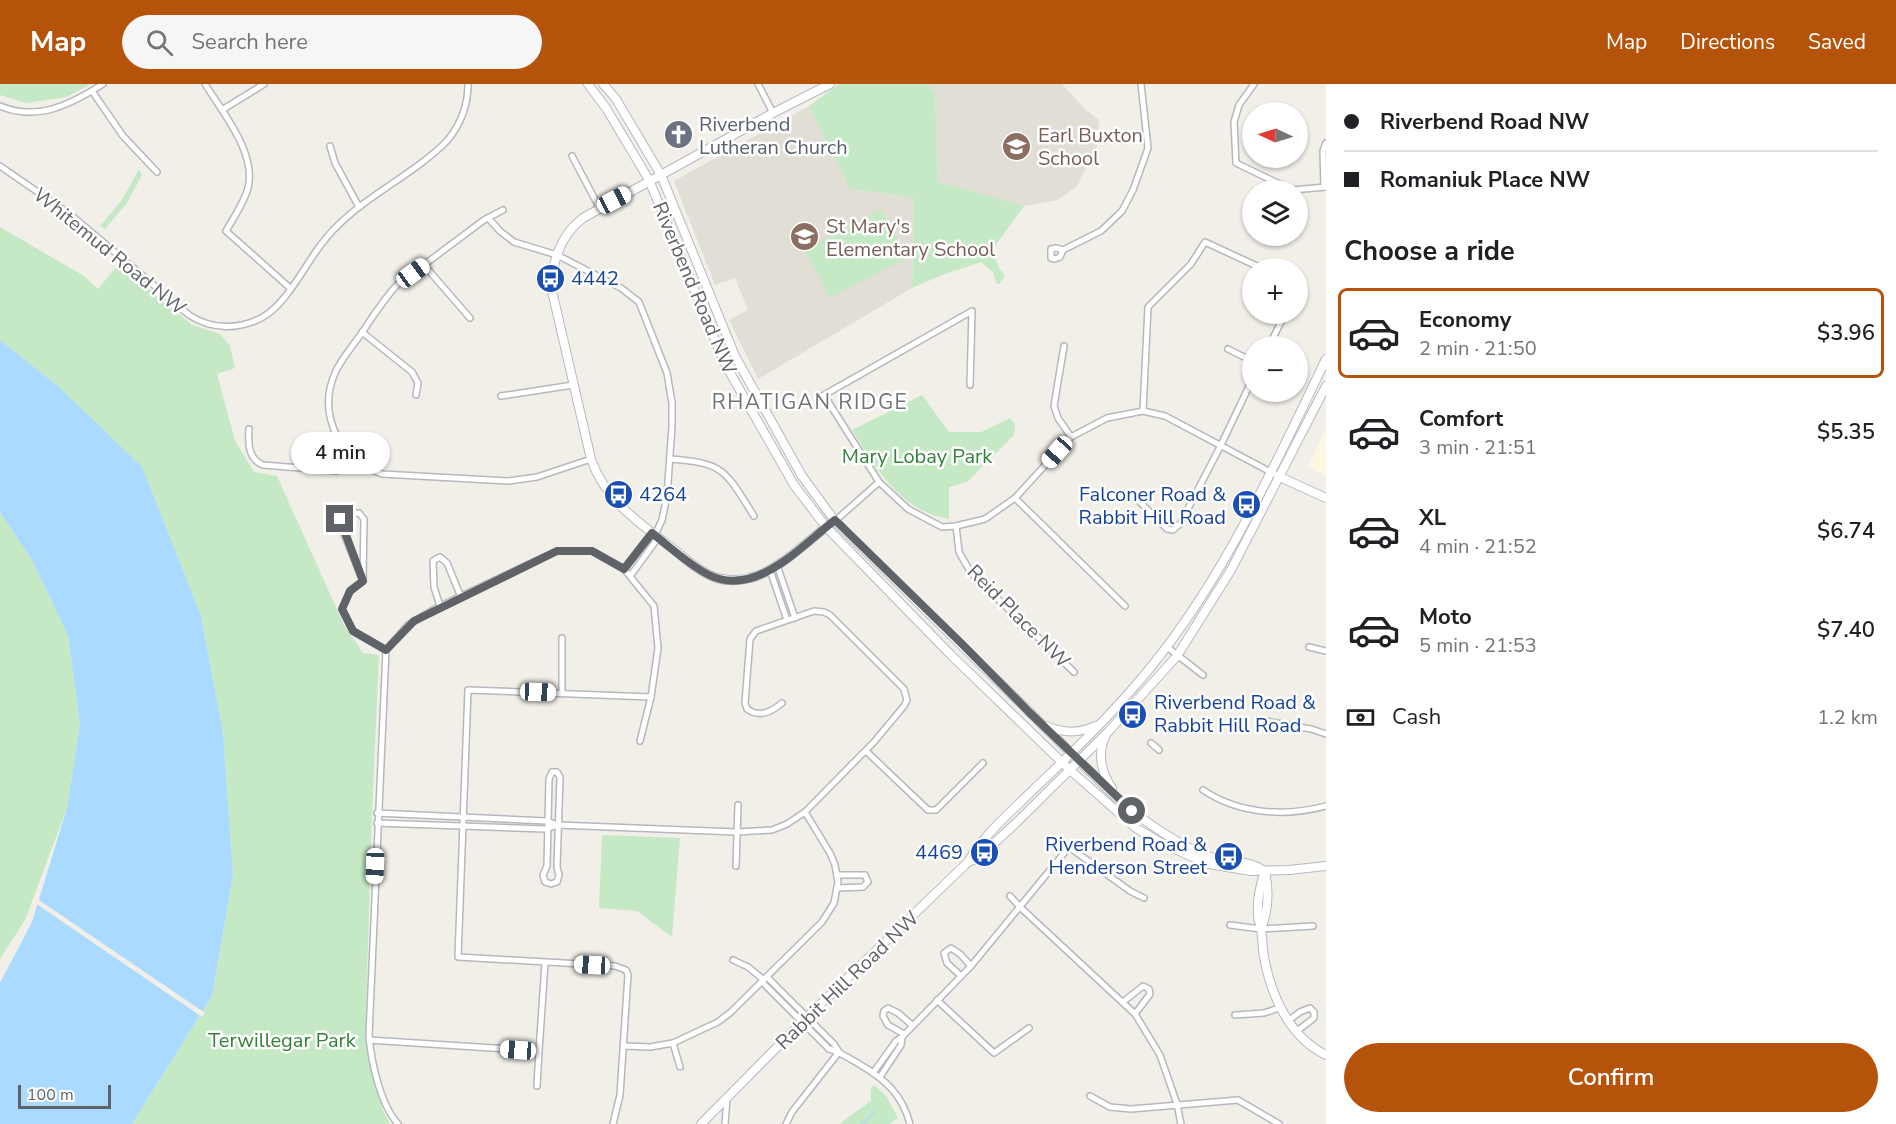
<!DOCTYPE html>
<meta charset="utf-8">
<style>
:root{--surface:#fff;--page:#f6f6f6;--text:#202124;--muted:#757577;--line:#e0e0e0;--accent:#b45309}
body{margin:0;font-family:"Nunito Sans",sans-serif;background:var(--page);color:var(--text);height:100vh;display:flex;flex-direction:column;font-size:22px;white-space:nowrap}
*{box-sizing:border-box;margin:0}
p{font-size:20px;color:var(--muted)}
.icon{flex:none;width:33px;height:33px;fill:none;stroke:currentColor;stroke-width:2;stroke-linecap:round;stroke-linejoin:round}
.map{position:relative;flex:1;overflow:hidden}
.side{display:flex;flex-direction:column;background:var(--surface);width:570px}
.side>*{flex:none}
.hud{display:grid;align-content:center;height:132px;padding:0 18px;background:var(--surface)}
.needle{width:39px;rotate:274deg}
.controls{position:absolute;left:1242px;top:18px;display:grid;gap:12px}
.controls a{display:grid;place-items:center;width:66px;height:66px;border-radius:50%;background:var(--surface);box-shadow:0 2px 4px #0004;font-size:30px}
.scale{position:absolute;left:18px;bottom:15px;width:93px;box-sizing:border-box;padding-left:6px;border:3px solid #5f6368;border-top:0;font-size:16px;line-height:21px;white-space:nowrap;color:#5f6368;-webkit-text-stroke:4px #fff;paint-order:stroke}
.end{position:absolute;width:27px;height:27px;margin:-14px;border:8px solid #5f6368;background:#fff;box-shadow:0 0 0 3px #fff}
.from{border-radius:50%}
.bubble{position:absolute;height:42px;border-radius:21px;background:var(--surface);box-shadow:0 2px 4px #0004;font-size:20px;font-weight:600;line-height:42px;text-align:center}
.car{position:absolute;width:18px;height:36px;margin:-18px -9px;border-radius:8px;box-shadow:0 0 4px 2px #0007;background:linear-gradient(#fff 24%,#345 0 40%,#fff 0 76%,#345 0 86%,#fff 0)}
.hud b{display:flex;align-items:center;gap:21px;height:57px;font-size:22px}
.hud b+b{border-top:2px solid var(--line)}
.hud i{width:15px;height:15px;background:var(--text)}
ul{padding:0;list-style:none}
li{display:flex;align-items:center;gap:18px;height:90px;margin:0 12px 9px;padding:0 6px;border:3px solid transparent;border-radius:9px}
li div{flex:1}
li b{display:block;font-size:22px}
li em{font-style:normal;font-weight:600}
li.on{border-color:var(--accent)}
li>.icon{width:54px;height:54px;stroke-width:1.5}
h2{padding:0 18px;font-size:27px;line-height:72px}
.pay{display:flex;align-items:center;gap:15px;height:66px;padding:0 18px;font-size:22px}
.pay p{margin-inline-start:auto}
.action{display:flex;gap:12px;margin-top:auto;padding:12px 18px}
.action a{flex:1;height:69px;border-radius:36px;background:var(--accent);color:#fff;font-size:24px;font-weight:600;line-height:69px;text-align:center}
header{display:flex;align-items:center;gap:36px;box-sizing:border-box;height:84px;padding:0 30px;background:var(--accent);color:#fff}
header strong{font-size:28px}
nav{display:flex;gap:33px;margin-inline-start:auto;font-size:21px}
.search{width:420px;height:54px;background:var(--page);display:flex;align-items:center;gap:15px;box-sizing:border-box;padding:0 21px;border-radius:33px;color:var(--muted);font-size:22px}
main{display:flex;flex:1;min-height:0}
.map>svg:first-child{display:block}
.commercial{fill:#fef7e0}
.education{fill:#e1ded6}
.green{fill:#c5e8c5}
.water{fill:#aadaff}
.pier{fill:#f1efe8}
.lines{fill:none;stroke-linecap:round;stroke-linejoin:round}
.stream{stroke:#aadaff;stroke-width:1.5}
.street-casing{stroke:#b5b8bc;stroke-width:8}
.secondary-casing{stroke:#b6babf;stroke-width:10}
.street{stroke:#fff;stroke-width:5}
.secondary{stroke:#fff;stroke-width:8}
.route{stroke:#5f6368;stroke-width:8}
.labels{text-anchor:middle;stroke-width:5;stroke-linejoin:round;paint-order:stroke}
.worship-label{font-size:20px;fill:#5b616d;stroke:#fff;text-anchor:start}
.education-label{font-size:20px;fill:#785e54;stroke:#fff;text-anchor:start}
.street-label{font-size:20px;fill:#5f6368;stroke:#fff}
.transit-label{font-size:20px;fill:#164399;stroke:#fff;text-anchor:start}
.park-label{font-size:20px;fill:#348238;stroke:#fff}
.neighbourhood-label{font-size:21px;letter-spacing:1.5px;fill:#70757a;stroke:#fff}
</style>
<header>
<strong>Map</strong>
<div class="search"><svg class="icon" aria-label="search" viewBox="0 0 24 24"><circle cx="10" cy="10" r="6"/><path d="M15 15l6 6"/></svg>Search here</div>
<nav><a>Map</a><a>Directions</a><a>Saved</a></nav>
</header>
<main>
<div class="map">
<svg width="1326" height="1040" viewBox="0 0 1326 1040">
<rect width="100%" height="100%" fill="#f1efe8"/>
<path class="commercial" d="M 1326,344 L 1326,392 L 1309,382 Z"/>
<g class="education">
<path d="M 928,0 L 1062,0 L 1086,26 L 1099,36 L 1097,63 L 1077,102 L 1058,116 L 1024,122 L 938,98 L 935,9 Z"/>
<path d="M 809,22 L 850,105 L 914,113 L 912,204 L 758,295 L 729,236 L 748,226 L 735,194 L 715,201 L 674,97 Z"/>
</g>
<g class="green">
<path d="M 0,0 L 91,0 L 66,13 L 26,19 L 0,11 Z"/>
<path d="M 839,0 L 928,0 L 935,9 L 938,98 L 1024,122 L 992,166 L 999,184 L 1005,191 L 1000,200 L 996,199 L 993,188 L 981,178 L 942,191 L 912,204 L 914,113 L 850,105 L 809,22 Z"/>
<path d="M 139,85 L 142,91 L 127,119 L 105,145 L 100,142 L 122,116 Z"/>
<path d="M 881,125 L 907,173 L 830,214 L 805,166 Z"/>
<path d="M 0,143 L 84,192 L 98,205 L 119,180 L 192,241 L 220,250 L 230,262 L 235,284 L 217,290 L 235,357 L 254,388 L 277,392 L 344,541 L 363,569 L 379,571 L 372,730 L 365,955 L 384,1029 L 390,1040 L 132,1040 L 212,912 L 233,791 L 223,649 L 201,532 L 59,303 L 0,256 Z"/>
<path d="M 922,311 L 949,348 L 981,348 L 1010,334 L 1015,340 L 1014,351 L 967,398 L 949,403 L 949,435 C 900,427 877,385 852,346 Z"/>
<path d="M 0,428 L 32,476 L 68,551 L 80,640 L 67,724 L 25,836 L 0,875 Z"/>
<path d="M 602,751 L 680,754 L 672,853 L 637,827 L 599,824 Z"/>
<path d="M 874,1001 L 886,1012 L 898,1034 L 890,1040 L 841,1040 L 843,1037 L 871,1017 L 871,1004 Z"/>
</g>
<path class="water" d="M 0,256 L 59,303 L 142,383 L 201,532 L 223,649 L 233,791 L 212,912 L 132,1040 L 0,1040 L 0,899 L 32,838 L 67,724 L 80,640 L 68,551 L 32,476 L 0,428 Z"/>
<path class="pier" d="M 36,814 L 205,929 L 202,933 L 35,819 Z"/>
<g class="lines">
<path class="stream" d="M 861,1040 L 876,1028"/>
<defs>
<g id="street">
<path d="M 205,0 C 223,29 261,74 246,110 C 241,123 233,135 226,147 L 290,204"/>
<path d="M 758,0 L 773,29"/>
<path d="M 1254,0 L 1239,21 L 1234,38 L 1236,79 L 1292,106 L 1326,103"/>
<path d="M 92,7 L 123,52 L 157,88"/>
<path d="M 0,22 C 37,38 72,20 103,0"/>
<path d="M 222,26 L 264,0"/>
<path d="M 330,62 L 335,79 L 359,123"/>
<path d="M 572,72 L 599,123"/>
<path d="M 0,82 L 71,131 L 189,231 C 212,246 239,246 263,233 C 286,220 304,183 320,162 C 352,117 408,96 447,57 C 461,40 468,22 468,0"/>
<path d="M 1324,103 L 1323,67 L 1326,59"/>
<path d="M 488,134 L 501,148 L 514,158 L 557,171 L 621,204 L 639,218 L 667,289 L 672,319 L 672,342 L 667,412 L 662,436 L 655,451"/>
<path d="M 1063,166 L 1056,164 L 1051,165 L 1051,174 L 1055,175 L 1060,173 L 1063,166 L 1101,147 L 1122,127 L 1133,106 L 1148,64 L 1141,0"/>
<path d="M 424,181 L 470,234"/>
<path d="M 362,248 L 412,288 L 418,299 L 416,311"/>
<path d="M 1064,262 L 1054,322 L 1058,334 L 1071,353"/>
<path d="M 1269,262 L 1285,230"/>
<path d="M 1228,265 L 1252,277"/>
<path d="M 970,301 L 972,227 L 824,311 L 879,398 L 908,425 L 942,443 L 956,442 L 985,435 L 1015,414 L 1071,353 L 1107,334 L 1143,327 L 1165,332 L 1280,393"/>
<path d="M 501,312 L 573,301"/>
<path d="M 1143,327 L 1148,223 L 1191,180 L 1205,158 L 1261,184"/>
<path d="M 249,345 C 248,359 248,375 263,381 L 337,387 L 353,375 L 367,384 L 382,390 L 508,397 L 537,393 L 591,375"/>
<path d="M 353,375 C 331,351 321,321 335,289 C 341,275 352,263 361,250 C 372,234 383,216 397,201 L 484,136 L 503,126"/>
<path d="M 670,375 C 726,379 725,387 754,432"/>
<path d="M 1135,413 L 1167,445 L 1173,446 L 1180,440 L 1220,363 L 1252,296"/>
<path d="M 1015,414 L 1125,522"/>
<path d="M 835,437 L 879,398"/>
<path d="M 956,442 L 959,468 L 971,489 L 1074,588"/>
<path d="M 777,481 L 795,534"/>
<path d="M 624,485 L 652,449"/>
<path d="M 770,486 L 787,536"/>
<path d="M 631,491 L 658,454"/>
<path d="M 363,497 L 340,440 L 340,435 L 343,430 L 359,429 L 364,435 L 363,497 L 350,507 L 342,525 L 353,547 L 386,566"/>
<path d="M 440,522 L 434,503 L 433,477 L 440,473 L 447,479 L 461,513"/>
<path d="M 562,554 L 562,609"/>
<path d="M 1167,563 L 1203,591"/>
<path d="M 1309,563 L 1326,567"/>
<path d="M 1260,636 L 1311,645 L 1326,650"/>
<path d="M 640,657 L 651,613"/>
<path d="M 1151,659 L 1159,666"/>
<path d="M 866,667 L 928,726 L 936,726 L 983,679"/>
<path d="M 552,688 L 557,688 L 560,693 L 557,783 L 559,791 L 557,798 L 551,800 L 545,798 L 543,791 L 547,782 L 549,695 Z"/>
<path d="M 1203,706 C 1239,730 1284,733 1326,722"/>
<path d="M 377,729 L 546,737 L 558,741 L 736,748 L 772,746 L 787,740 L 805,728 L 874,658 L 904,622 L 907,616 L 904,605 L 830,531 L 824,528 L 814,527 L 756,547 L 750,555 L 745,619 L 747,625 C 760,634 771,628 782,619"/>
<path d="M 377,739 L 546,745 L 558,741"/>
<path d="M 736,782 L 738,721"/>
<path d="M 837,791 L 865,791 L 868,798 L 863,803 L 837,804"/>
<path d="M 1010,812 L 1020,823 L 1135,930 L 1160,971 L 1177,1020 L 1181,1040"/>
<path d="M 1230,841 L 1261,845 L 1313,842"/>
<path d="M 733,876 L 748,883 L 764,896"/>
<path d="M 961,892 L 947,879 L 944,869 L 951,864 L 960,870 L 971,882"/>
<path d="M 767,893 L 834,960 L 839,968"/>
<path d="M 762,898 L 829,965 C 840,968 849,974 859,980 C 885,995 902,1010 910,1040"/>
<path d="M 937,916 L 994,969 L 1029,944"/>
<path d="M 1123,918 L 1143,902 L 1149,905 L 1150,910 L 1135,930"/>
<path d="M 1235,931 L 1264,929 L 1279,924"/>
<path d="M 1288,937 L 1300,928 L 1310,924 L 1314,928 L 1314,934 L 1297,947"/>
<path d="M 904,950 L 888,941 L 883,932 L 884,927 L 888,924 L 898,929 L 912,941"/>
<path d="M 369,956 L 539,967 L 545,879"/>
<path d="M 673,959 L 680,983"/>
<path d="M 624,962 L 650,963 L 673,959 L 718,938 L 731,928 L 822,838 L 834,819 L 838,798 L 835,781 L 830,769 L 805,728"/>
<path d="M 873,989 L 896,957 L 902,953 L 971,882 L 1069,763 L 1130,807 L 1144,814"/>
<path d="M 880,993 L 901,961 L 902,953"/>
<path d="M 537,1002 L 539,967"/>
<path d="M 1090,1012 L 1110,1023 L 1131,1025 L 1238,1016 L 1279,1040"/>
<path d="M 398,1040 C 380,1020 371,977 369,951 L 386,566 L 408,541 L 440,522 L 557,467 L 592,467 L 624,485 L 654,522 L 658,564 L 651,613 L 468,606 L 458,873 L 615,882 L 626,886 L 628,891 L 620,1011 L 613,1040"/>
<path d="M 725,1040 L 727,1014"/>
<path d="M 786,1040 L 792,1028 L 839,968"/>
</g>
<g id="secondary">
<path d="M 588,0 L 606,24 L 649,96 L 725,280 L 794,401 L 826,443 L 951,571 L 1070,686 L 1136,744 L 1161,759 L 1209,780 L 1251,787 L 1289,786 L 1326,782"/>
<path d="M 603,0 L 616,15 L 661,91 L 735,272 L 802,392 L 835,437 L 1120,717 C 1144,737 1182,764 1211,773 C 1229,778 1248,776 1265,787"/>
<path d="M 1280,393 L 1326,414"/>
<path d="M 829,441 C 806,458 777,488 750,494 C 738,497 725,497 714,493 C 698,487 685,474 672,464 C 639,439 605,416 591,375 L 552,207 C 551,180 560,151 583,134 L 773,29 L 830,0"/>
<path d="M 1046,642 C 1063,649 1078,650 1095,642"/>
<path d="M 1106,651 C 1097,668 1101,689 1112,704"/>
<path d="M 968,778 L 978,774 L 1015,740 L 1109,647 L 1177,572 L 1231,486 L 1326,302"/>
<path d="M 1265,787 C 1260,801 1257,817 1258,832 C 1258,837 1261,841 1261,845 C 1263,855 1262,864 1264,873 C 1271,911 1289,953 1326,971"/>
<path d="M 1261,845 C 1268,827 1269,806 1265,788"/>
<path d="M 701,1040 L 802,938 L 968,778 C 985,749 1012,727 1035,704 C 1069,672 1103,639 1134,603 C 1218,508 1271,389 1326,275"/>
</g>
</defs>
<use href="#street" class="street-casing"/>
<use href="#secondary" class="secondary-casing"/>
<use href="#street" class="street"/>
<use href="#secondary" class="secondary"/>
</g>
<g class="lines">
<path class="route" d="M 340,435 L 363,497 L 350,507 L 342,525 L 353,547 L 386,566 L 414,537 L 557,467 L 592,467 L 624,485 L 652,449 C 670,463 689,481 709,491 C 756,514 801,462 835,436 L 962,560 L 1029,628 L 1132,727"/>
</g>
<defs>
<symbol id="church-disc" viewBox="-11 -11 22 22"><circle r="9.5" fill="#6b7280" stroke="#fff"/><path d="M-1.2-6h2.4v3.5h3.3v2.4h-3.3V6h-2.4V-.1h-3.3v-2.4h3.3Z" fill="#fff"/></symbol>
<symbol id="school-disc" viewBox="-11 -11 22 22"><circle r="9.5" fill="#8d6e63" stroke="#fff"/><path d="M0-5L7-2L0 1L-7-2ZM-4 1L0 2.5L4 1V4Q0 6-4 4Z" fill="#fff"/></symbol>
<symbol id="bus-disc" viewBox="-11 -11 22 22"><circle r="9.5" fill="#1a4fb4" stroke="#fff"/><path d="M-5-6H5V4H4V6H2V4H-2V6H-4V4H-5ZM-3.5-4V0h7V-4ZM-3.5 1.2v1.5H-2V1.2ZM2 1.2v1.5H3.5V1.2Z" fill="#fff"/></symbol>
</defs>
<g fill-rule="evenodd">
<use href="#church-disc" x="662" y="34" width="33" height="33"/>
<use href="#school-disc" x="1000" y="46" width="33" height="33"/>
<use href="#school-disc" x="788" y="136" width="33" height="33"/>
<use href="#bus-disc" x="534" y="178" width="33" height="33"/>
<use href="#bus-disc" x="602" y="394" width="33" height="33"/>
<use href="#bus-disc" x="1230" y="404" width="33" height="33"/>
<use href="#bus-disc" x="1116" y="614" width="33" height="33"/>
<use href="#bus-disc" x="968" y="752" width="33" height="33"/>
<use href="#bus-disc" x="1212" y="756" width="33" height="33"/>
</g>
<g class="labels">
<g class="worship-label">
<text x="699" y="47">Riverbend<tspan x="699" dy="23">Lutheran Church</tspan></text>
</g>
<g class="education-label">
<text x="1038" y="58">Earl Buxton<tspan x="1038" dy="23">School</tspan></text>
<text x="826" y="149">St Mary's<tspan x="826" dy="23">Elementary School</tspan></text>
</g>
<g class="street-label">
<text transform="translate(110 167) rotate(39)" y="7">Whitemud Road NW</text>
<text transform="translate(695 204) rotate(67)" y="7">Riverbend Road NW</text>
<text transform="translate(1019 532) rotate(45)" y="7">Reid Place NW</text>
<text transform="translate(847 896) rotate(-44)" y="7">Rabbit Hill Road NW</text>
</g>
<g class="transit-label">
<text x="571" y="201">4442</text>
<text x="639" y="417">4264</text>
<text x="1226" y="417" text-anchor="end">Falconer Road &amp;<tspan x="1226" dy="23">Rabbit Hill Road</tspan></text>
<text x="1154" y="625">Riverbend Road &amp;<tspan x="1154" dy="23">Rabbit Hill Road</tspan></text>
<text x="1207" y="767" text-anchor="end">Riverbend Road &amp;<tspan x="1207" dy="23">Henderson Street</tspan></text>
<text x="963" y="775" text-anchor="end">4469</text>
</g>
<g class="park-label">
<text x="917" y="379">Mary Lobay Park</text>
<text x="282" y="963">Terwillegar Park</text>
</g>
<g class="neighbourhood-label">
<text x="810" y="325">RHATIGAN RIDGE</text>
</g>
</g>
</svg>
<div class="controls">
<a><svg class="needle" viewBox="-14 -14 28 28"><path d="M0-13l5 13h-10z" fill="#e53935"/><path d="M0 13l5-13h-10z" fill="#757577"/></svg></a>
<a><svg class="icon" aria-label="layers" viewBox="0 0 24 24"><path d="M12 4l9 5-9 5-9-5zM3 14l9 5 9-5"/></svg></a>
<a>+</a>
<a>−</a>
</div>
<div class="scale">100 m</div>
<i class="end from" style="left:1132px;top:727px"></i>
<i class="end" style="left:340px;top:435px"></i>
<div class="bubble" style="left:291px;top:348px;width:99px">4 min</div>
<i class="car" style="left:614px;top:116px;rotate:62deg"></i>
<i class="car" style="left:413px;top:189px;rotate:54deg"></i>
<i class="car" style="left:1057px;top:368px;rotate:222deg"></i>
<i class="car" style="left:538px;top:608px;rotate:92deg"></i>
<i class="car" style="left:375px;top:782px;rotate:182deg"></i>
<i class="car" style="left:592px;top:881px;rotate:273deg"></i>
<i class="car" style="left:518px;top:966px;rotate:274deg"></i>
</div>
<section class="side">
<div class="hud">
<b><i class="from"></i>Riverbend Road NW</b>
<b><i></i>Romaniuk Place NW</b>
</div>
<h2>Choose a ride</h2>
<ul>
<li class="on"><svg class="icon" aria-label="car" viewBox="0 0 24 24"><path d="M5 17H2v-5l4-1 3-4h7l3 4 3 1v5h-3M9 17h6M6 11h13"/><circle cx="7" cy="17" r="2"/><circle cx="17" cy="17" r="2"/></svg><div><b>Economy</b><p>2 min · 21:50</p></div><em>$3.96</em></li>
<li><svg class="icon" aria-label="car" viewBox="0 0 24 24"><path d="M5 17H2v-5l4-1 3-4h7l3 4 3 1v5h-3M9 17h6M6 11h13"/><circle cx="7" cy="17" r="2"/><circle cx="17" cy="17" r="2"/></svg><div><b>Comfort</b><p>3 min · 21:51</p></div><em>$5.35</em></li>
<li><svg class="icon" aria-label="car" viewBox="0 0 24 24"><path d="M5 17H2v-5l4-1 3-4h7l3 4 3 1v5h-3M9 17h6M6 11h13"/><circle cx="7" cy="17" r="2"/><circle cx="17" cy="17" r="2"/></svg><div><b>XL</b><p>4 min · 21:52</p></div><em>$6.74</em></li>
<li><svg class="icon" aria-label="car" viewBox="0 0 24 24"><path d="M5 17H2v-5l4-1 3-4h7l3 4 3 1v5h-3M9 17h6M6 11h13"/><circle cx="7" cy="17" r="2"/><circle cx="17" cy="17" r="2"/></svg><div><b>Moto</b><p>5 min · 21:53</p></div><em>$7.40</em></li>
</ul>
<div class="pay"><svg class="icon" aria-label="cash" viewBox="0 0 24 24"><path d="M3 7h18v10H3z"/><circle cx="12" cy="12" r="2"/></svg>Cash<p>1.2 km</p></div>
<div class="action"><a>Confirm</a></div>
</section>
</main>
